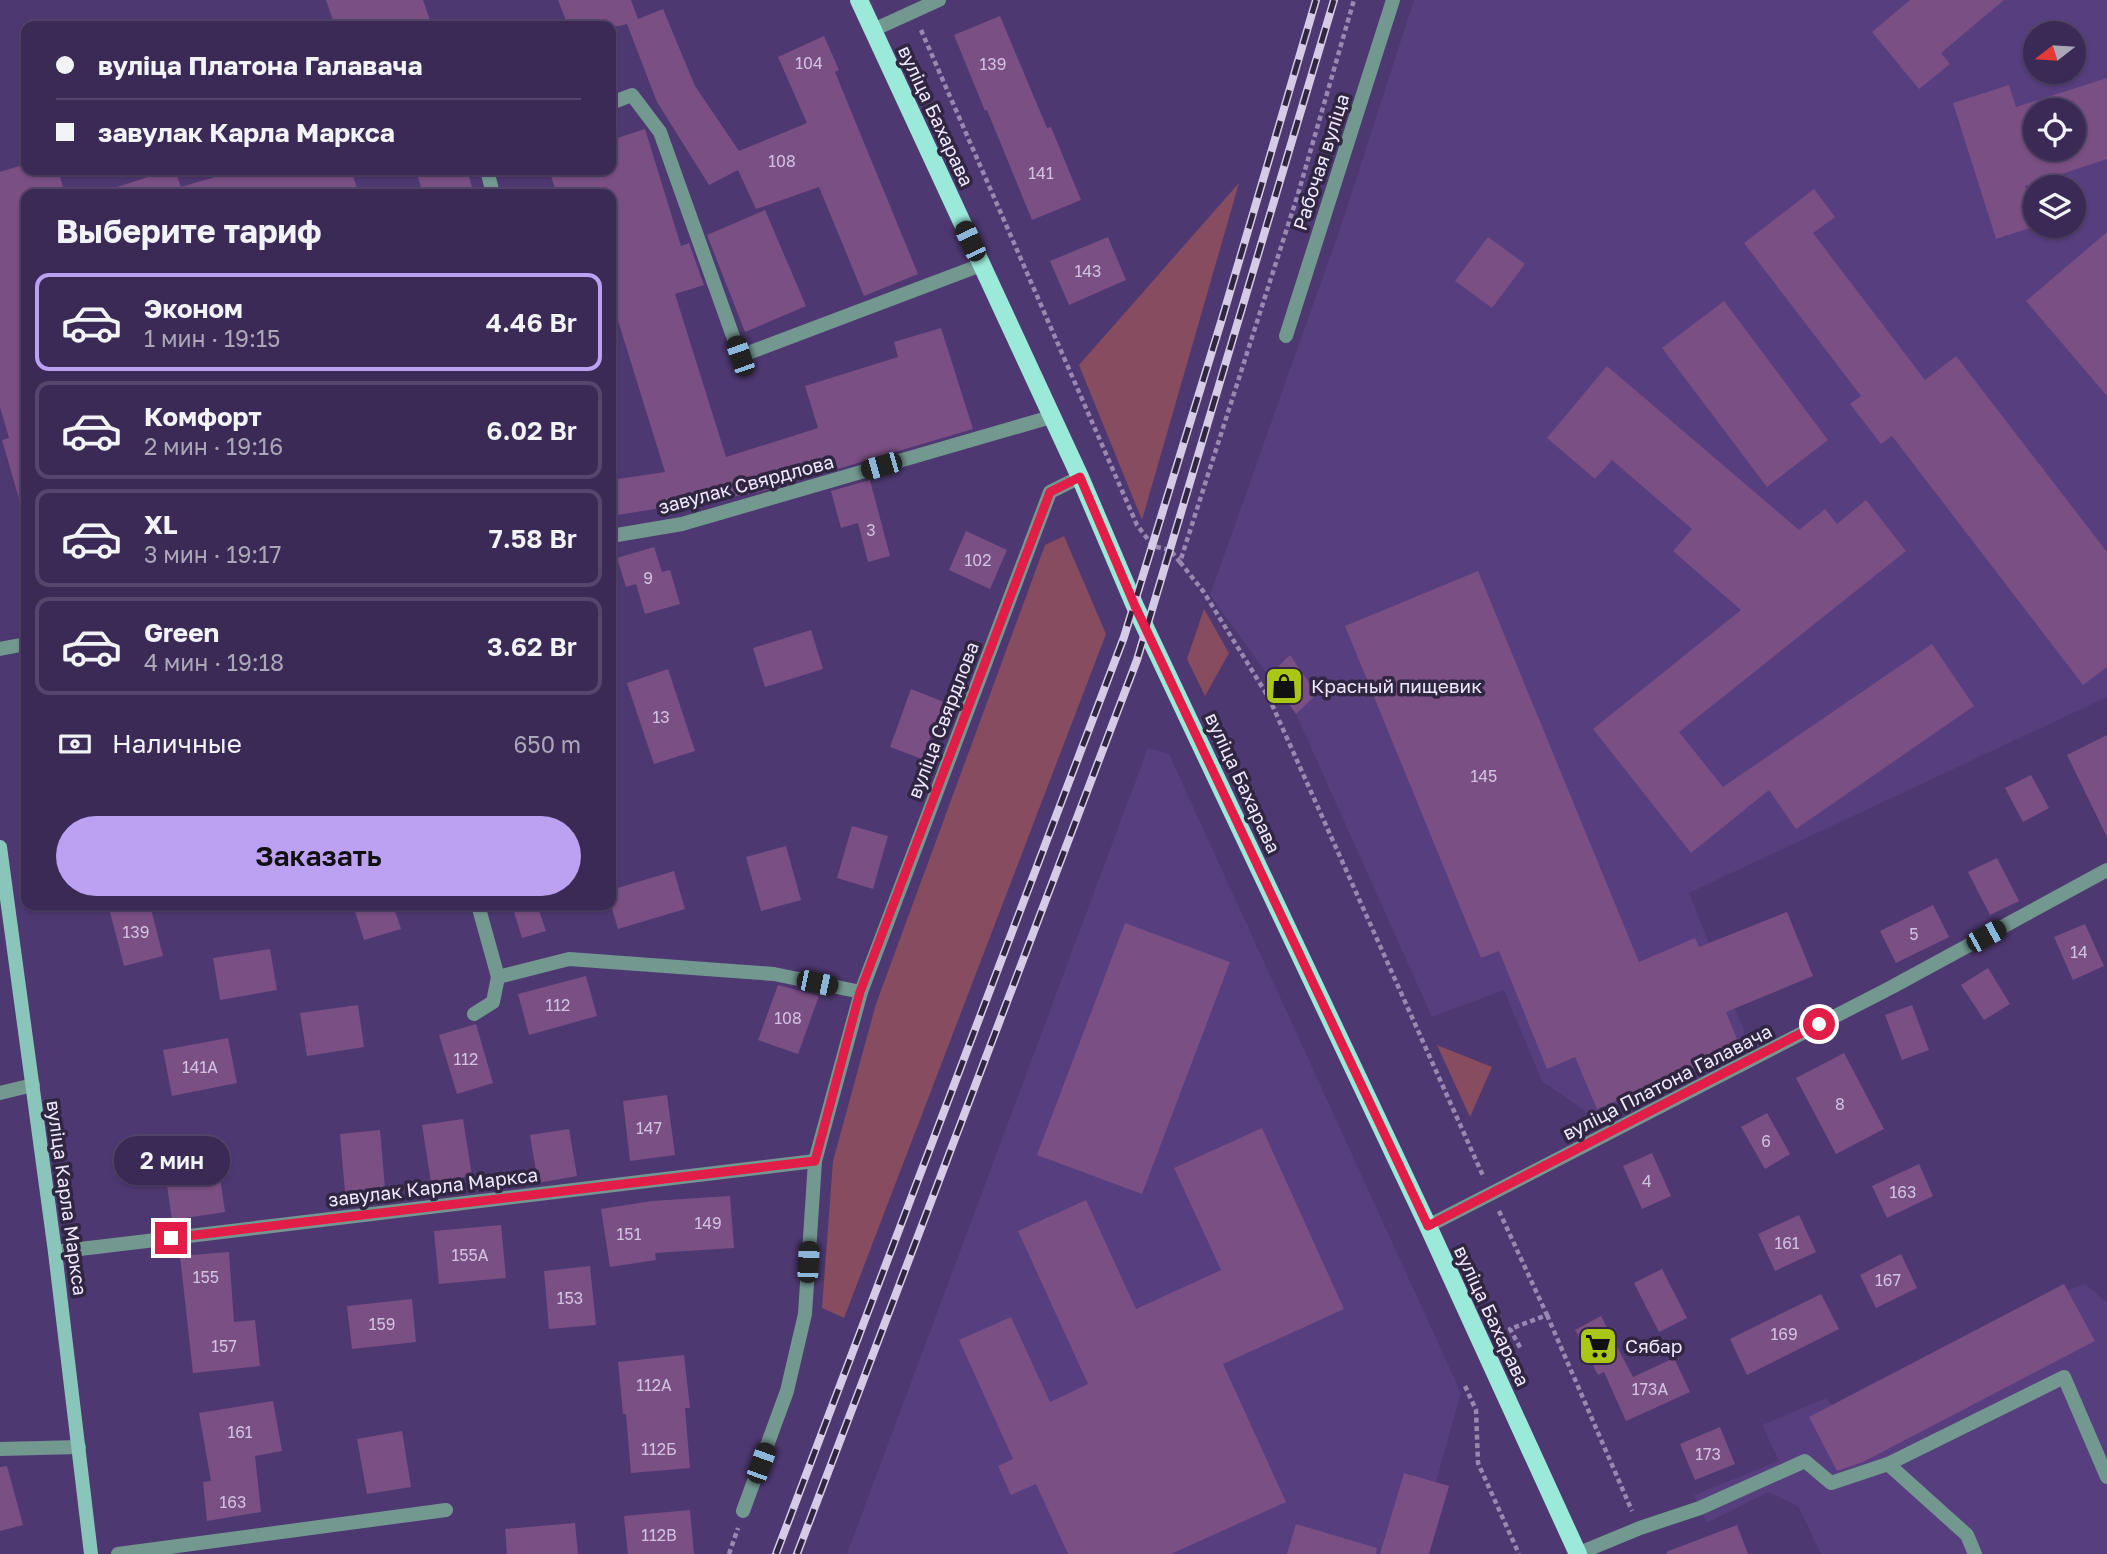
<!DOCTYPE html>
<html lang="ru">
<meta charset="utf-8">
<style>
:root{--surface:#3a2a55;--page:#41325b;--text:#f1f3f6;--muted:#aba7b9;--line:#54466c;--accent:#bca0f2}
body{margin:0;font-family:"Golos Text",sans-serif;background:var(--page);color:var(--text);height:100vh;display:flex;flex-direction:column;font-size:26px;white-space:nowrap}
*{box-sizing:border-box;margin:0}
p{font-size:23px;color:var(--muted)}
.icon{flex:none;width:38px;height:38px;fill:none;stroke:currentColor;stroke-width:2;stroke-linecap:round;stroke-linejoin:round}
.map{position:relative;flex:1;overflow:hidden}
.sheet{position:absolute;left:21px;top:189px;width:595px;height:721px;display:flex;flex-direction:column;background:var(--surface);border-radius:14px;box-shadow:0 2px 5px #0004,0 0 0 2px var(--line)}
.sheet>*{flex:none}
.hud{position:absolute;left:21px;top:21px;width:595px;height:154px;border-radius:14px;box-shadow:0 2px 5px #0004,0 0 0 2px var(--line);display:grid;align-content:center;height:154px;padding:0 35px;background:var(--surface)}
.needle{width:46px;rotate:253deg}
.fabs{position:absolute;left:2023px;top:21px;display:grid;gap:14px}
.fabs a{display:grid;place-items:center;width:63px;height:63px;border-radius:50%;background:var(--surface);box-shadow:0 2px 5px #0004,0 0 0 2px var(--line);font-size:35px}
.end{position:absolute;width:32px;height:32px;margin:-16px;border:9px solid #e11d48;background:#fff;box-shadow:0 0 0 4px #fff}
.from{border-radius:50%}
.bubble{position:absolute;height:49px;border-radius:24px;background:var(--surface);box-shadow:0 2px 5px #0004,0 0 0 2px var(--line);font-size:23px;font-weight:600;line-height:49px;text-align:center}
.car{position:absolute;width:21px;height:42px;margin:-21px -10px;border-radius:9px;box-shadow:0 0 5px 2px #0007;background:linear-gradient(#222 24%,#8ab4d8 0 40%,#222 0 76%,#8ab4d8 0 86%,#222 0)}
.hud b{display:flex;align-items:center;gap:24px;height:66px;font-size:26px}
.hud b+b{border-top:2px solid var(--line)}
.hud i{width:18px;height:18px;background:var(--text)}
ul{padding:0;list-style:none}
li{display:flex;align-items:center;gap:21px;height:98px;margin:0 14px 10px;padding:0 21px;border:4px solid var(--line);border-radius:14px}
li div{flex:1}
li b{display:block;font-size:26px}
li em{font-style:normal;font-weight:600}
li.active{border-color:var(--accent)}
li>.icon{width:63px;height:63px;stroke-width:1.5}
h2{padding:0 35px;font-size:32px;line-height:84px}
.pay{display:flex;align-items:center;gap:18px;height:77px;padding:0 35px;font-size:26px}
.pay p{margin-inline-start:auto}
.action{display:flex;gap:14px;margin-top:auto;padding:14px 35px}
.action a{flex:1;height:80px;border-radius:42px;background:var(--accent);color:#111;font-size:28px;font-weight:600;line-height:80px;text-align:center}
.map>svg:first-child{display:block}
.built{fill:#573e7e;fill-rule:evenodd}
.green{fill:#874c5f}
.building{fill:#7a4f84;fill-rule:evenodd}
.lines{fill:none;stroke-linecap:round;stroke-linejoin:round}
.path{stroke:#9889b2;stroke-width:4.5;stroke-dasharray:5 3.5;stroke-linecap:butt}
.service{stroke:#739890;stroke-width:14}
.minor{stroke:#739890;stroke-width:14}
.secondary{stroke:#89c6b9;stroke-width:14}
.primary{stroke:#9ae9d9;stroke-width:18}
.rail-casing{stroke:#d5cbe6;stroke-width:8}
.rail{stroke:#302641;stroke-width:5;stroke-dasharray:16;stroke-linecap:butt}
.route{stroke:#e11d48;stroke-width:9}
.labels{text-anchor:middle;stroke-width:7;stroke-linejoin:round;paint-order:stroke}
.number-label{font-size:16px;fill:#d2c2e0}
.street-label{font-size:19px;fill:#f0e9fe;stroke:#302641}
.poi-label{font-size:19px;fill:#f0e9fe;stroke:#302641;text-anchor:start}
</style>
<div class="map">
<svg width="2107" height="1554" viewBox="0 0 2107 1554">
<rect width="100%" height="100%" fill="#4e3871"/>
<g class="built">
<path d="M 1414,0 L 2107,0 L 2107,697 L 1689,893 L 1751,1049 L 1591,1115 L 1542,1081 L 1504,990 L 1432,1017 L 1296,714 L 1210,595 L 1341,226 ZM 2035,33 L 2074,33 L 2074,72 L 2035,72 ZM 2035,110 L 2074,110 L 2074,149 L 2035,149 ZM 2035,187 L 2074,187 L 2074,226 L 2035,226 Z"/>
<path d="M 1148,748 L 1169,754 L 1461,1393 L 1436,1482 L 1449,1486 L 1429,1554 L 847,1554 Z"/>
<path d="M 2064,1284 L 2068,1290 L 2085,1284 L 2107,1303 L 2107,1554 L 1821,1554 L 1798,1506 L 1768,1492 L 1707,1523 L 1694,1495 L 1779,1461 L 1762,1425 L 1826,1398 L 1832,1405 Z"/>
</g>
<g class="green">
<path d="M 1239,183 L 1142,520 L 1079,365 Z"/>
<path d="M 1064,536 L 1106,634 L 844,1318 L 822,1308 L 833,1161 L 876,1004 L 1045,545 Z"/>
<path d="M 1204,609 L 1229,653 L 1205,696 L 1187,659 Z"/>
<path d="M 1437,1045 L 1492,1067 L 1470,1117 Z"/>
</g>
<g class="building">
<path d="M 326,0 L 423,0 L 432,26 L 335,26 Z"/>
<path d="M 558,0 L 631,0 L 638,19 L 663,9 L 695,86 L 739,151 L 807,123 L 778,57 L 824,36 L 839,70 L 835,72 L 918,274 L 864,296 L 819,187 L 756,209 L 738,170 L 709,185 L 657,102 L 627,24 L 620,26 L 568,26 Z"/>
<path d="M 1910,0 L 2004,0 L 1941,53 L 1950,64 L 1919,89 L 1872,32 Z"/>
<path d="M 1000,16 L 1047,128 L 1051,127 L 1081,200 L 1032,220 L 987,110 L 985,111 L 954,35 Z"/>
<path d="M 2107,78 L 2107,159 L 2025,186 L 2036,226 L 1996,239 L 1953,103 L 2009,85 L 2016,107 ZM 2035,110 L 2074,110 L 2074,149 L 2035,149 Z"/>
<path d="M 645,129 L 681,246 L 689,243 L 704,285 L 675,294 L 726,457 L 818,428 L 805,386 L 898,357 L 894,342 L 941,328 L 973,429 L 756,493 L 611,516 L 611,480 L 665,472 L 611,298 L 611,194 L 557,194 L 549,170 L 611,170 L 611,140 Z"/>
<path d="M 26,164 L 26,170 L 58,170 L 65,194 L 26,194 L 26,502 L 20,502 L 2,440 L 9,438 L 0,407 L 0,172 Z"/>
<path d="M 169,170 L 175,170 L 181,187 L 239,170 L 351,170 L 359,194 L 108,194 L 108,190 Z"/>
<path d="M 416,170 L 467,170 L 474,194 L 423,194 Z"/>
<path d="M 1814,189 L 1835,217 L 1813,233 L 1925,380 L 1956,356 L 2107,552 L 2107,667 L 2083,685 L 1892,436 L 1881,444 L 1850,404 L 1861,396 L 1744,243 Z"/>
<path d="M 765,210 L 806,306 L 745,332 L 707,235 Z"/>
<path d="M 2107,232 L 2107,396 L 2026,301 Z"/>
<path d="M 1108,237 L 1126,280 L 1069,305 L 1050,261 Z"/>
<path d="M 1488,237 L 1525,264 L 1492,308 L 1455,281 Z"/>
<path d="M 1724,301 L 1828,440 L 1767,487 L 1662,348 Z"/>
<path d="M 1607,366 L 1799,530 L 1825,509 L 1837,524 L 1866,500 L 1906,551 L 1679,732 L 1723,787 L 1932,644 L 1974,706 L 1796,829 L 1769,790 L 1691,853 L 1593,729 L 1741,610 L 1673,551 L 1692,529 L 1612,460 L 1595,479 L 1547,438 Z"/>
<path d="M 870,480 L 890,556 L 868,562 L 858,523 L 841,528 L 831,491 Z"/>
<path d="M 966,531 L 1007,550 L 990,589 L 949,570 Z"/>
<path d="M 654,547 L 662,572 L 670,570 L 680,604 L 645,614 L 636,584 L 626,587 L 617,558 Z"/>
<path d="M 1478,571 L 1639,962 L 1695,938 L 1699,947 L 1787,912 L 1813,976 L 1726,1012 L 1741,1049 L 1597,1109 L 1575,1057 L 1547,1069 L 1499,951 L 1481,958 L 1345,626 Z"/>
<path d="M 811,630 L 823,669 L 765,687 L 753,648 Z"/>
<path d="M 1290,655 L 1317,694 L 1296,714 L 1269,676 Z"/>
<path d="M 668,669 L 695,751 L 654,764 L 627,683 Z"/>
<path d="M 911,689 L 944,702 L 922,759 L 890,747 Z"/>
<path d="M 2107,735 L 2107,837 L 2067,755 Z"/>
<path d="M 2031,775 L 2049,808 L 2023,822 L 2005,788 Z"/>
<path d="M 852,826 L 888,836 L 873,889 L 837,878 Z"/>
<path d="M 786,846 L 801,900 L 761,911 L 746,857 Z"/>
<path d="M 1997,858 L 2019,901 L 1990,915 L 1968,872 Z"/>
<path d="M 674,871 L 685,909 L 618,929 L 611,905 L 611,890 Z"/>
<path d="M 122,905 L 150,905 L 163,956 L 124,966 L 109,908 Z"/>
<path d="M 353,905 L 393,905 L 401,929 L 364,940 Z"/>
<path d="M 512,905 L 537,905 L 546,931 L 522,938 Z"/>
<path d="M 1933,905 L 1949,937 L 1896,963 L 1880,931 Z"/>
<path d="M 1125,923 L 1230,962 L 1142,1194 L 1037,1155 Z"/>
<path d="M 2085,924 L 2104,966 L 2073,980 L 2054,937 Z"/>
<path d="M 270,949 L 277,990 L 220,1000 L 213,958 Z"/>
<path d="M 1988,968 L 2010,1004 L 1984,1020 L 1961,985 Z"/>
<path d="M 586,976 L 597,1016 L 529,1035 L 518,994 Z"/>
<path d="M 778,985 L 819,996 L 798,1054 L 758,1040 Z"/>
<path d="M 358,1005 L 364,1047 L 307,1056 L 300,1013 Z"/>
<path d="M 1912,1005 L 1929,1050 L 1902,1060 L 1885,1015 Z"/>
<path d="M 476,1024 L 493,1083 L 457,1094 L 439,1035 Z"/>
<path d="M 228,1038 L 237,1083 L 172,1096 L 163,1050 Z"/>
<path d="M 1844,1053 L 1884,1129 L 1836,1154 L 1796,1078 Z"/>
<path d="M 667,1095 L 675,1155 L 630,1161 L 623,1101 Z"/>
<path d="M 1767,1113 L 1790,1154 L 1765,1169 L 1741,1127 Z"/>
<path d="M 463,1119 L 472,1176 L 431,1182 L 422,1125 Z"/>
<path d="M 1262,1128 L 1344,1309 L 1223,1364 L 1286,1502 L 1171,1554 L 1068,1554 L 1036,1484 L 1011,1495 L 998,1466 L 1013,1459 L 959,1340 L 1011,1317 L 1050,1402 L 1088,1384 L 1018,1231 L 1086,1200 L 1136,1309 L 1221,1270 L 1174,1168 Z"/>
<path d="M 569,1129 L 577,1176 L 538,1183 L 530,1135 Z"/>
<path d="M 380,1130 L 385,1188 L 345,1192 L 340,1134 Z"/>
<path d="M 214,1135 L 225,1212 L 172,1220 L 161,1143 Z"/>
<path d="M 1652,1153 L 1671,1196 L 1642,1209 L 1623,1166 Z"/>
<path d="M 1919,1164 L 1933,1196 L 1887,1218 L 1872,1186 Z"/>
<path d="M 730,1196 L 734,1248 L 655,1253 L 656,1260 L 610,1267 L 601,1209 L 652,1201 Z"/>
<path d="M 1799,1215 L 1816,1252 L 1775,1271 L 1758,1234 Z"/>
<path d="M 501,1225 L 506,1278 L 439,1284 L 434,1231 Z"/>
<path d="M 229,1252 L 234,1322 L 255,1320 L 260,1366 L 193,1373 L 180,1256 Z"/>
<path d="M 1901,1254 L 1917,1288 L 1876,1308 L 1860,1275 Z"/>
<path d="M 590,1266 L 596,1325 L 549,1329 L 544,1271 Z"/>
<path d="M 1662,1269 L 1687,1318 L 1659,1332 L 1634,1283 Z"/>
<path d="M 2064,1284 L 2095,1341 L 1863,1462 L 1837,1471 L 1809,1417 Z"/>
<path d="M 1821,1294 L 1839,1329 L 1747,1375 L 1730,1339 Z"/>
<path d="M 412,1299 L 416,1342 L 352,1349 L 347,1306 Z"/>
<path d="M 1601,1316 L 1633,1377 L 1674,1358 L 1690,1392 L 1626,1421 L 1604,1372 L 1598,1375 L 1575,1330 Z"/>
<path d="M 684,1355 L 690,1408 L 685,1408 L 690,1468 L 631,1473 L 626,1414 L 623,1414 L 618,1362 Z"/>
<path d="M 273,1401 L 282,1451 L 255,1456 L 261,1512 L 207,1521 L 203,1482 L 211,1481 L 199,1413 Z"/>
<path d="M 1720,1427 L 1735,1464 L 1695,1480 L 1680,1444 Z"/>
<path d="M 402,1431 L 411,1487 L 367,1494 L 357,1439 Z"/>
<path d="M 7,1466 L 23,1525 L 0,1531 L 0,1467 Z"/>
<path d="M 1404,1473 L 1449,1486 L 1429,1554 L 1380,1554 Z"/>
<path d="M 690,1510 L 694,1554 L 628,1554 L 624,1516 Z"/>
<path d="M 575,1523 L 578,1554 L 507,1554 L 505,1529 Z"/>
<path d="M 1296,1524 L 1377,1548 L 1376,1554 L 1287,1554 Z"/>
<path d="M 1737,1525 L 1748,1554 L 1667,1554 L 1666,1552 Z"/>
</g>
<g class="lines">
<g class="path">
<path d="M 921,30 L 1137,525 L 1153,546 L 1170,550 L 1180,562 L 1298,194 L 1354,0"/>
<path d="M 1180,562 L 1203,591 L 1269,698 L 1484,1178"/>
<path d="M 1499,1211 L 1547,1315 L 1510,1329 L 1521,1349"/>
<path d="M 1547,1315 L 1632,1511"/>
<path d="M 1465,1386 L 1476,1410 L 1478,1463 L 1519,1554"/>
<path d="M 729,1554 L 738,1528"/>
</g>
<g class="service">
<path d="M 611,103 L 632,95 L 660,132 L 740,356 L 981,265"/>
<path d="M 487,170 L 493,194"/>
<path d="M 0,1093 L 33,1085"/>
<path d="M 1888,1464 L 2064,1377 L 2107,1477"/>
<path d="M 118,1554 L 446,1510"/>
<path d="M 1577,1554 L 1640,1528 L 1700,1508 L 1805,1461 L 1831,1483 L 1888,1464 L 1967,1535 L 1975,1554"/>
</g>
<g class="minor">
<path d="M 873,30 L 939,0"/>
<path d="M 1286,336 L 1393,0"/>
<path d="M 611,536 L 682,524 L 1051,417"/>
<path d="M 0,649 L 26,644"/>
<path d="M 498,977 L 569,959 L 774,974 L 861,992"/>
<path d="M 474,1014 L 493,1002 L 498,977 L 478,905"/>
<path d="M 1428,1226 L 1890,988 L 2107,870"/>
<path d="M 55,1252 L 815,1161"/>
<path d="M 0,1449 L 79,1447"/>
<path d="M 743,1511 L 787,1391 L 805,1314 L 815,1161 L 861,992 L 1050,492 L 1080,477"/>
</g>
<path class="secondary" d="M 0,847 L 55,1252 L 91,1554"/>
<path class="primary" d="M 859,0 L 1080,477 L 1135,606 L 1428,1226 L 1578,1554"/>
<defs>
<g id="rail">
<path d="M 776,1554 L 1124,637 L 1222,319 L 1316,0"/>
<path d="M 797,1554 L 1137,660 L 1334,0"/>
</g>
</defs>
<use href="#rail" class="rail-casing"/>
<use href="#rail" class="rail"/>
</g>
<g class="lines">
<path class="route" d="M 171,1238 L 815,1161 L 860,992 L 1050,492 L 1080,477 L 1135,606 L 1428,1226 L 1819,1024"/>
</g>
<defs>
<symbol id="shop-square" viewBox="-11 -11 22 22"><rect x="-9" y="-9" width="18" height="18" rx="4" fill="#aac718" stroke="#302641"/><path d="M-5-2.5h2.3a2.7 3.5 0 0 1 5.4 0H5L5.5 6h-11ZM-1.5-2.5h3a1.5 2.3 0 0 0-3 0Z" fill="#111"/></symbol>
<symbol id="supermarket-square" viewBox="-11 -11 22 22"><rect x="-9" y="-9" width="18" height="18" rx="4" fill="#aac718" stroke="#302641"/><path d="M-6-5.5h2.5l.6 2H6L4.5 2H-2.5L-4.4-4H-6ZM-1.5 3.2a1.3 1.3 0 1 0 .1 0ZM3 3.2a1.3 1.3 0 1 0 .1 0Z" fill="#111"/></symbol>
</defs>
<g fill-rule="evenodd">
<use href="#shop-square" x="1262" y="664" width="44" height="44"/>
<use href="#supermarket-square" x="1576" y="1324" width="44" height="44"/>
</g>
<g class="labels">
<g class="number-label">
<text x="809" y="69">104</text>
<text x="993" y="70">139</text>
<text x="782" y="167">108</text>
<text x="1041" y="179">141</text>
<text x="1088" y="277">143</text>
<text x="871" y="536">3</text>
<text x="978" y="566">102</text>
<text x="648" y="584">9</text>
<text x="661" y="723">13</text>
<text x="1484" y="782">145</text>
<text x="136" y="938">139</text>
<text x="1914" y="940">5</text>
<text x="2079" y="958">14</text>
<text x="558" y="1011">112</text>
<text x="788" y="1024">108</text>
<text x="466" y="1065">112</text>
<text x="200" y="1073">141А</text>
<text x="1840" y="1110">8</text>
<text x="649" y="1134">147</text>
<text x="1766" y="1147">6</text>
<text x="1647" y="1187">4</text>
<text x="1903" y="1198">163</text>
<text x="708" y="1229">149</text>
<text x="629" y="1240">151</text>
<text x="1787" y="1249">161</text>
<text x="470" y="1261">155А</text>
<text x="206" y="1283">155</text>
<text x="1888" y="1286">167</text>
<text x="570" y="1304">153</text>
<text x="382" y="1330">159</text>
<text x="1784" y="1340">169</text>
<text x="224" y="1352">157</text>
<text x="654" y="1391">112А</text>
<text x="1650" y="1395">173А</text>
<text x="240" y="1438">161</text>
<text x="659" y="1455">112Б</text>
<text x="1708" y="1460">173</text>
<text x="233" y="1508">163</text>
<text x="659" y="1541">112В</text>
</g>
<g class="street-label">
<text transform="translate(936 116) rotate(65)" y="7">вуліца Бахарава</text>
<text transform="translate(1321 162) rotate(-72)" y="7">Рабочая вуліца</text>
<text transform="translate(746 484) rotate(-15)" y="7">завулак Свярдлова</text>
<text transform="translate(943 720) rotate(-69)" y="7">вуліца Свярдлова</text>
<text transform="translate(1243 783) rotate(65)" y="7">вуліца Бахарава</text>
<text transform="translate(1667 1082) rotate(-27)" y="7">вуліца Платона Галавача</text>
<text transform="translate(433 1187) rotate(-7)" y="7">завулак Карла Маркса</text>
<text transform="translate(67 1198) rotate(82)" y="7">вуліца Карла Маркса</text>
<text transform="translate(1492 1316) rotate(65)" y="7">вуліца Бахарава</text>
</g>
<g class="poi-label">
<text x="1311" y="693">Красный пищевик</text>
<text x="1625" y="1353">Сябар</text>
</g>
</g>
</svg>
<div class="fabs">
<a><svg class="needle" viewBox="-14 -14 28 28"><path d="M0-13l5 13h-10z" fill="#e53935"/><path d="M0 13l5-13h-10z" fill="#aba7b9"/></svg></a>
<a><svg class="icon" aria-label="locate" viewBox="0 0 24 24"><circle cx="12" cy="12" r="6"/><path d="M12 2v4M12 18v4M2 12h4M18 12h4"/></svg></a>
<a><svg class="icon" aria-label="layers" viewBox="0 0 24 24"><path d="M12 4l9 5-9 5-9-5zM3 14l9 5 9-5"/></svg></a>
</div>
<i class="end from" style="left:1819px;top:1024px"></i>
<i class="end" style="left:171px;top:1238px"></i>
<div class="bubble" style="left:114px;top:1136px;width:116px">2 мин</div>
<i class="car" style="left:970px;top:241px;rotate:335deg"></i>
<i class="car" style="left:740px;top:356px;rotate:341deg"></i>
<i class="car" style="left:881px;top:466px;rotate:254deg"></i>
<i class="car" style="left:1986px;top:936px;rotate:61deg"></i>
<i class="car" style="left:817px;top:983px;rotate:102deg"></i>
<i class="car" style="left:808px;top:1262px;rotate:3deg"></i>
<i class="car" style="left:761px;top:1463px;rotate:20deg"></i>
<div class="hud">
<b><i class="from"></i>вуліца Платона Галавача</b>
<b><i></i>завулак Карла Маркса</b>
</div>
<section class="sheet">
<h2>Выберите тариф</h2>
<ul>
<li class="active"><svg class="icon" aria-label="car" viewBox="0 0 24 24"><path d="M5 17H2v-5l4-1 3-4h7l3 4 3 1v5h-3M9 17h6M6 11h13"/><circle cx="7" cy="17" r="2"/><circle cx="17" cy="17" r="2"/></svg><div><b>Эконом</b><p>1 мин · 19:15</p></div><em>4.46 Br</em></li>
<li><svg class="icon" aria-label="car" viewBox="0 0 24 24"><path d="M5 17H2v-5l4-1 3-4h7l3 4 3 1v5h-3M9 17h6M6 11h13"/><circle cx="7" cy="17" r="2"/><circle cx="17" cy="17" r="2"/></svg><div><b>Комфорт</b><p>2 мин · 19:16</p></div><em>6.02 Br</em></li>
<li><svg class="icon" aria-label="car" viewBox="0 0 24 24"><path d="M5 17H2v-5l4-1 3-4h7l3 4 3 1v5h-3M9 17h6M6 11h13"/><circle cx="7" cy="17" r="2"/><circle cx="17" cy="17" r="2"/></svg><div><b>XL</b><p>3 мин · 19:17</p></div><em>7.58 Br</em></li>
<li><svg class="icon" aria-label="car" viewBox="0 0 24 24"><path d="M5 17H2v-5l4-1 3-4h7l3 4 3 1v5h-3M9 17h6M6 11h13"/><circle cx="7" cy="17" r="2"/><circle cx="17" cy="17" r="2"/></svg><div><b>Green</b><p>4 мин · 19:18</p></div><em>3.62 Br</em></li>
</ul>
<div class="pay"><svg class="icon" aria-label="cash" viewBox="0 0 24 24"><path d="M3 7h18v10H3z"/><circle cx="12" cy="12" r="2"/></svg>Наличные<p>650 m</p></div>
<div class="action"><a>Заказать</a></div>
</section>
</div>
